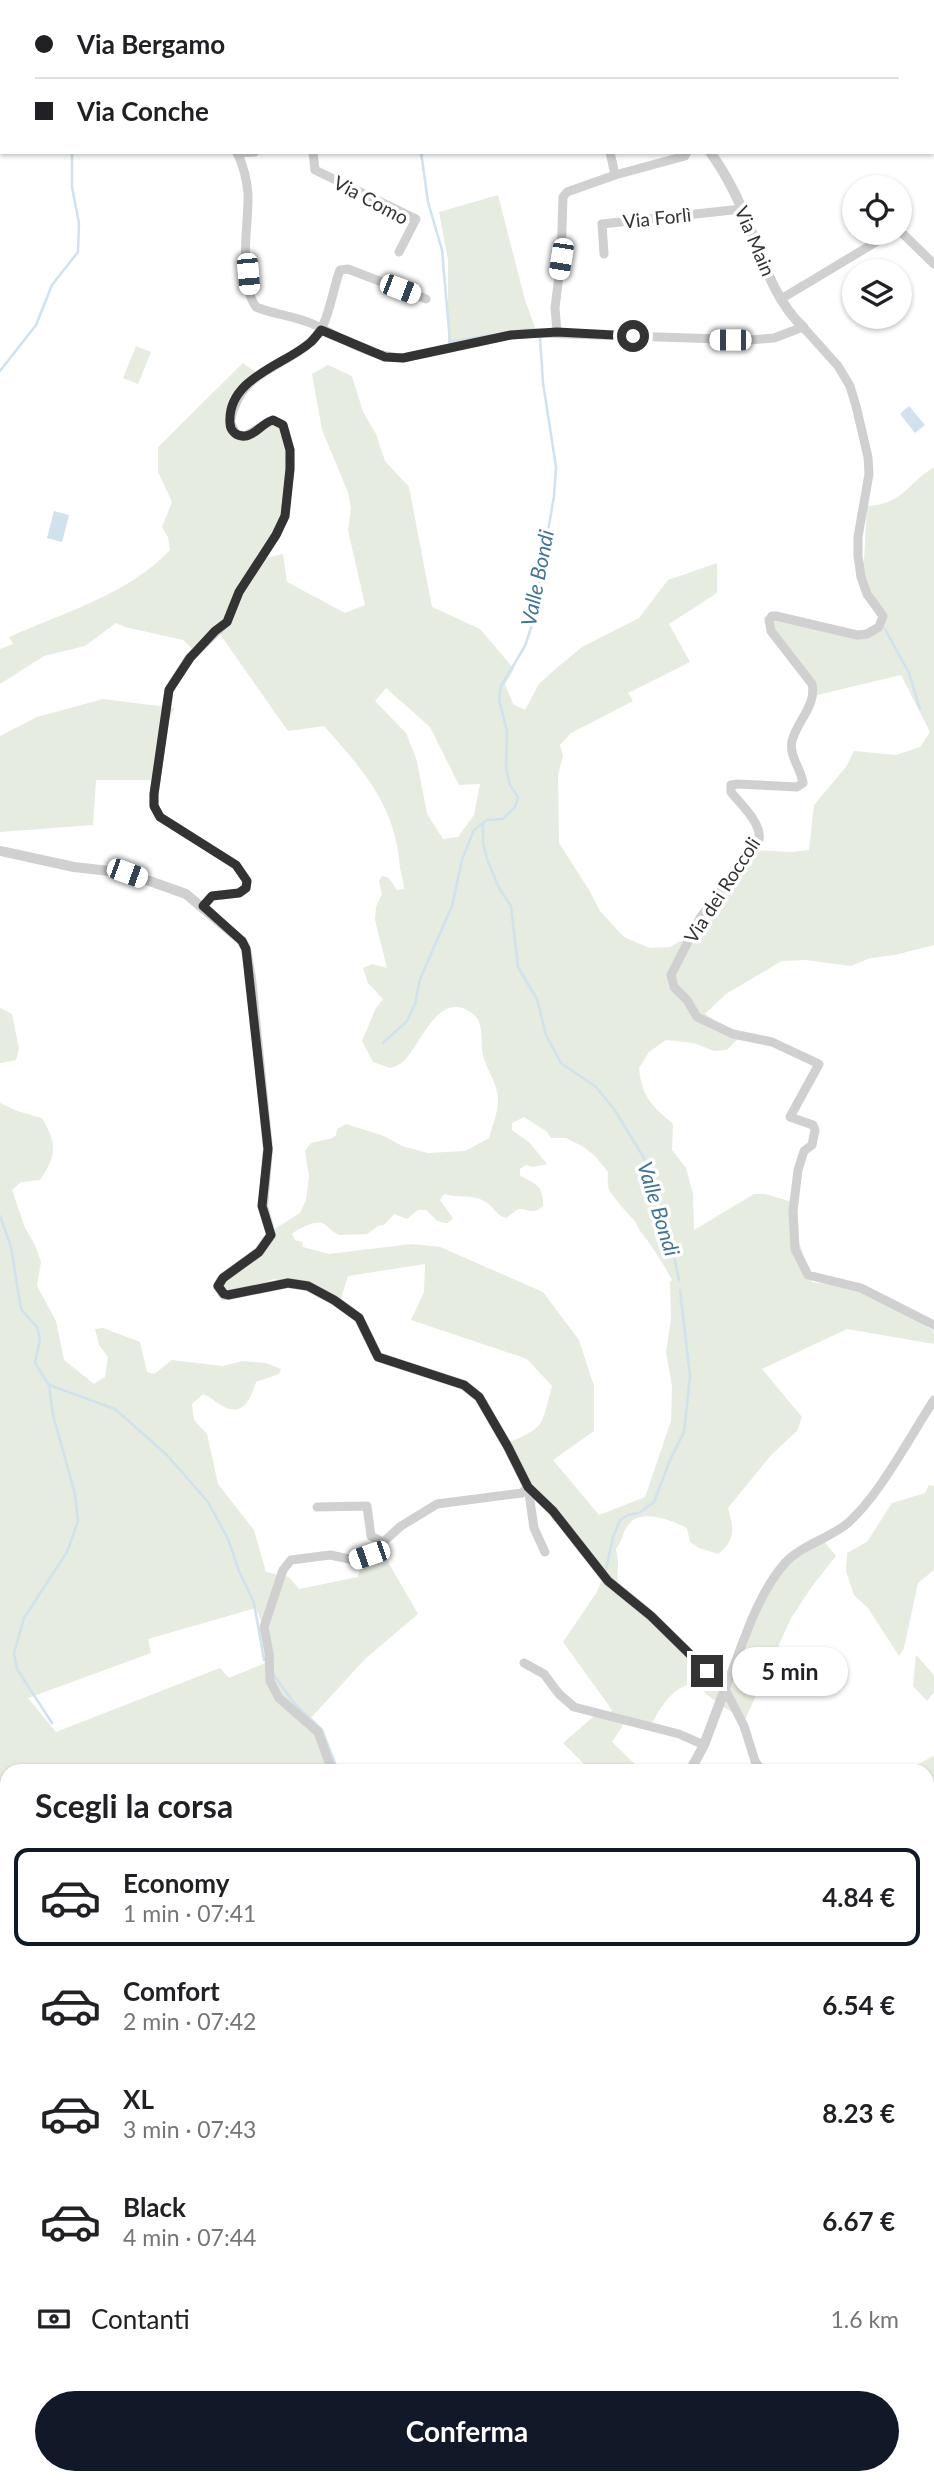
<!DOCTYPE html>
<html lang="it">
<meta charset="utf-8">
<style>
:root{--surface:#fff;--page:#f6f6f6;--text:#202124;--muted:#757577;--line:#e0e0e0;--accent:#111827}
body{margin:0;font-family:Lato,sans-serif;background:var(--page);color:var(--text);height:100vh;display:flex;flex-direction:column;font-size:26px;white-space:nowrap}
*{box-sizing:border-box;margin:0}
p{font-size:23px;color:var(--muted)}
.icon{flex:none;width:38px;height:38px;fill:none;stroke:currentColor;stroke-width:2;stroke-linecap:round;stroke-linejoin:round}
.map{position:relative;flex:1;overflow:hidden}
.panel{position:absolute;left:0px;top:1764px;width:934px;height:721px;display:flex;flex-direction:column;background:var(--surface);border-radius:21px 21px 0 0;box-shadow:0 2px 5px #0004}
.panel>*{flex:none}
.banner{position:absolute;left:0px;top:0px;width:934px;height:154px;box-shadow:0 2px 5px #0004;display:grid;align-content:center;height:154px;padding:0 35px;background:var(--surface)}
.fabs{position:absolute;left:842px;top:175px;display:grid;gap:14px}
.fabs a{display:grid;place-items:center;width:70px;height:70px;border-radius:50%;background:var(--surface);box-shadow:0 2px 5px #0004;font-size:35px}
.end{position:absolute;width:32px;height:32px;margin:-16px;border:9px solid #333;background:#fff;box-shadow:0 0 0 4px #fff}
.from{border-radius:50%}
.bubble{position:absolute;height:49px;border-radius:24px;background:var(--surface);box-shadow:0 2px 5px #0004;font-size:23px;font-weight:700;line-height:49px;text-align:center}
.car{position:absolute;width:21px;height:42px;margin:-21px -10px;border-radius:9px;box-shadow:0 0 5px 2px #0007;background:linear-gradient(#fff 24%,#345 0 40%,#fff 0 76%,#345 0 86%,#fff 0)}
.banner b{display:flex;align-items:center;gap:24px;height:66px;font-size:26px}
.banner b+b{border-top:2px solid var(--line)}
.banner i{width:18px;height:18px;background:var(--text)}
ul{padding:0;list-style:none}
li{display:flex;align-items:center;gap:21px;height:98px;margin:0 14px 10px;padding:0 21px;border:4px solid transparent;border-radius:14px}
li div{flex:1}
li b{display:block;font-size:26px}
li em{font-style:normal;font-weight:700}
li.current{border-color:var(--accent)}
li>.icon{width:63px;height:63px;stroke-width:1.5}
h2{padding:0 35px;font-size:32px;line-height:84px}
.pay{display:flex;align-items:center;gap:18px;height:77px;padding:0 35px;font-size:26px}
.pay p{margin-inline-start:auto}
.action{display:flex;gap:14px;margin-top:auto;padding:14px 35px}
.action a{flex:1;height:80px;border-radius:42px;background:var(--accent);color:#fff;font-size:28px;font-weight:700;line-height:80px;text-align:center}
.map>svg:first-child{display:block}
.green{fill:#e6ecdf;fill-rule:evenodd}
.water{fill:#cfe2ee}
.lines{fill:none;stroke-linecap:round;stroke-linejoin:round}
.stream{stroke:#cfe2ee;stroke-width:2.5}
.minor{stroke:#d0d0d0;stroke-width:9}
.tertiary{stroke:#d0d0d0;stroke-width:10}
.route{stroke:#333;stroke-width:9}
.labels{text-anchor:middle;stroke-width:7;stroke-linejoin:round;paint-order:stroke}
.street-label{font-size:19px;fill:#333;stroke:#fff}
.water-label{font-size:21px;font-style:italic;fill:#3f7597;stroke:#fff}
</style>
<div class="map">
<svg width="934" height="2485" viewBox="0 0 934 2485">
<rect width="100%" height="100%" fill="#fff"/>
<g class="green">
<path d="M 498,195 L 525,300 L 537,333 L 448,348 L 448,260 L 439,212 Z"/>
<path d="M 136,346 L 151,352 L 138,384 L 123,378 Z"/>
<path d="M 243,363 L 258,374 L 232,410 L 236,434 L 278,421 L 290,450 L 285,516 L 262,559 L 283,554 L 287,582 L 345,613 L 365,605 L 348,530 L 351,508 L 348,492 L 322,430 L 312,374 L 328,365 L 352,376 L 363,412 L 376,434 L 385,461 L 409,487 L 432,607 L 480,629 L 514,669 L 505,684 L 513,704 L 525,710 L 539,684 L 553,671 L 582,647 L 639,618 L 668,580 L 717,563 L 717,593 L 669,624 L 690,662 L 628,693 L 633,701 L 571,733 L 560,745 L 563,756 L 558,775 L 559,843 L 589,890 L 600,911 L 624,937 L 650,948 L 670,947 L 689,936 L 750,850 L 791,852 L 809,850 L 814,805 L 846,767 L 854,751 L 896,755 L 920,747 L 930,732 L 901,675 L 813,696 L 802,668 L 764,617 L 848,634 L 878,629 L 884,621 L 859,567 L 864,561 L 867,506 C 904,504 906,484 934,467 L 934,945 L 895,955 L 870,958 L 851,966 L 806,960 L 782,961 L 726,994 L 705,1014 L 740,1037 L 727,1050 L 714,1051 L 694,1043 L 666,1040 L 649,1052 L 639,1068 C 642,1097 651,1105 673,1124 L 672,1150 L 686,1168 L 693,1194 L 694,1230 L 754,1194 L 765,1194 L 796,1203 L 791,1217 L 812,1282 L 864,1289 L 934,1331 L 934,1344 L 847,1329 L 762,1369 L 802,1417 L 797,1431 L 772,1454 L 728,1508 C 734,1529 736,1540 718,1554 L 699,1548 L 690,1542 L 687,1528 C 672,1521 643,1508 629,1524 C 623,1531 622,1541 616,1549 L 618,1561 L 617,1588 L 722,1689 L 766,1588 L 788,1556 L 820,1536 L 836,1556 L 813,1585 L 791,1618 L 745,1720 L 720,1705 L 693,1683 C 672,1689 663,1703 653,1722 L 625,1722 L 612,1742 L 642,1771 L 591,1771 L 563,1743 L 594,1716 L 607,1717 L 612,1710 L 563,1642 L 597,1592 L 603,1576 L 527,1490 L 505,1444 C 546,1427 541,1427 552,1386 L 527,1359 L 411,1320 L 424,1292 L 425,1264 L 348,1276 L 339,1305 L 305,1286 L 274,1279 L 232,1295 L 215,1284 L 217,1277 L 263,1243 L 270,1232 L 300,1213 L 306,1200 L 309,1176 L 305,1151 L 311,1143 L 333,1138 L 336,1135 L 337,1129 L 346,1124 L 384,1136 L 402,1146 L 428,1153 L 465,1151 L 489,1138 C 492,1127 498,1113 498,1101 C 499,1084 484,1067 482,1050 C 481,1032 484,1017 465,1009 C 433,996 419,1052 400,1064 C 397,1066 394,1067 390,1068 L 373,1062 L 362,1041 L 376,1008 L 383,999 L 368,983 L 363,968 L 372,964 L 387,968 L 375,920 L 376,907 L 382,894 L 379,881 L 382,876 L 389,878 L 397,890 L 404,889 C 404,882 401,875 400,868 C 396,806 363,770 324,726 L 288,731 L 217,630 L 196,652 L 183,640 L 125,627 L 116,623 L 85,646 L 44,656 L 0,684 L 0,649 L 13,644 L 9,637 C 63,613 129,594 170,550 L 168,537 L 162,527 L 172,502 L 158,472 L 158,447 ZM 386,688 L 430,727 L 459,785 L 480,784 L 474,815 L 458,837 L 443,839 L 427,814 L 417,761 L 406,733 L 375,701 ZM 524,1117 L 547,1132 L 551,1138 L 566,1138 L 584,1147 L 595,1156 L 608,1172 C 608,1177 607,1184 609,1189 C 611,1195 628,1214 633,1219 C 637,1223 638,1229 642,1233 C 653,1248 663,1263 672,1280 L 670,1282 L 671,1319 L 666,1352 L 672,1386 L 671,1421 L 645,1497 L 599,1515 L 553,1460 L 594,1431 L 594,1386 L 579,1340 L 543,1292 L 440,1247 L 412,1244 L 329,1254 L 303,1247 L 302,1242 L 295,1240 L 292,1234 C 298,1229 301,1228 308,1225 C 327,1218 324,1228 339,1235 L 367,1234 L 378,1226 L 384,1225 L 394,1214 L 407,1219 L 418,1210 L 426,1210 C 434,1217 436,1223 448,1223 L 453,1218 L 440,1200 L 444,1194 C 458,1198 472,1194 484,1201 C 493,1205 495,1215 506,1218 L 518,1209 C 529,1209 534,1215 543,1206 C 544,1186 535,1183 520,1176 L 520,1169 L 526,1165 L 533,1167 L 547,1164 L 529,1142 L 512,1130 L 512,1123 Z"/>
<path d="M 103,699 L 174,708 L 163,734 L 156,780 L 96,780 L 93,825 L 0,832 L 0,736 L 37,717 Z"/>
<path d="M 0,1008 L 12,1014 L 19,1049 L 16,1060 L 0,1063 Z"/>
<path d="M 0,1103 L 17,1111 L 42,1118 C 57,1144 57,1155 40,1180 L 21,1182 L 12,1190 L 25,1228 L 35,1245 L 41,1262 L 37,1286 L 56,1321 L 64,1360 L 94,1384 L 105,1377 L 108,1357 L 99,1345 L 95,1329 L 103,1328 L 140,1342 L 147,1372 L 154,1374 L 172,1360 L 223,1366 L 242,1361 L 266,1363 L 281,1369 L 279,1374 L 256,1382 C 250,1401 242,1419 219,1404 C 213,1400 210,1397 203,1394 L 192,1404 L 194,1420 L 207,1434 L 218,1484 L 254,1530 L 266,1572 L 289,1577 L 299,1589 L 358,1577 L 362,1558 L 380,1548 L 418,1614 L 366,1658 L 309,1720 L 337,1771 L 7,1771 L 7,1957 L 0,1961 ZM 256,1608 L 266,1633 L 270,1661 L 229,1678 L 220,1668 L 56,1732 L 28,1698 L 151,1653 L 148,1639 Z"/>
<path d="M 929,1485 L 934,1486 L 934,1570 L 918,1583 L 904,1648 L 899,1656 L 868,1608 L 854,1595 L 846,1571 L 847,1553 L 867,1542 L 892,1503 L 925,1493 Z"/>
<path d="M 916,1655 L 934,1675 L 934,1692 L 927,1701 L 913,1686 Z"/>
<path d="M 934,1756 L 934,1916 L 928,1913 L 928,1771 L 914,1771 L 914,1766 Z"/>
<path d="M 0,2027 L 7,2028 L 7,2424 L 0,2414 Z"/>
<path d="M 928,2047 L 934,2049 L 934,2485 L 898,2485 L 900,2478 L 928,2478 Z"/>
<path d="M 57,2478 L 110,2478 L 110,2481 L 97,2485 L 83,2485 L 81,2482 L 73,2485 L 56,2485 Z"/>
<path d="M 174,2478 L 674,2478 L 667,2485 L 173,2485 Z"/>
<path d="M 675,2478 L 848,2478 L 851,2485 L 682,2485 Z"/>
</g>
<g class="water">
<path d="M 909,406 L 925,425 L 915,433 L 900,414 Z"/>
<path d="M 54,511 L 69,515 L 62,542 L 47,538 Z"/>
</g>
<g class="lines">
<g class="stream">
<path d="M 301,2 L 303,0"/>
<path d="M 617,2 L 621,0"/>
<path d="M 421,152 L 428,202 L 442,250 L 450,342 L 490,335"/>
<path d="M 514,331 L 532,329"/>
<path d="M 0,371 L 36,325 L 52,285 L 78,252 L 79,223 L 72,187 L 72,152"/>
<path d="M 885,629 L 909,673 L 920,709"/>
<path d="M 483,825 L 483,843 L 487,859 L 499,888 L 511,906 L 518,967 L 537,999 L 546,1035 L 561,1063 L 596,1087 L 614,1109 L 644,1158 L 666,1219 L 679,1280"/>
<path d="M 383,1043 L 407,1021 L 415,1004 L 420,979 L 452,906 L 462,860 L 474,830 L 487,820 L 503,819 L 515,807 L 518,797 L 510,785 L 506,768 L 507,731 L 499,700 L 501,686 L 525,646 L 532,625 L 554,496 L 556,467 L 543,383 L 540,338"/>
<path d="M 0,1216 L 11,1247 L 21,1309 L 37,1327 L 40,1339 L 35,1363 L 49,1385 L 53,1415 L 75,1494 L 78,1521 L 67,1552 L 24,1618 L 14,1653 L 17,1669 L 52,1723"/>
<path d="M 49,1385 L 115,1409 L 167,1455 L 208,1502 L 228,1539 L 239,1571 L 254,1603 L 264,1660"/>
<path d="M 606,1569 L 613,1537 L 620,1520 L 628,1515 L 639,1513 L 654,1502 L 670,1460 L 684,1432 L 690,1376 L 680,1290"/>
<path d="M 273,1674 L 294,1703 L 322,1730 L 338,1771"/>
<path d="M 928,2156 L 934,2146"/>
<path d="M 61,2485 L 65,2478"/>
</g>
<g class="minor">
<path d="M 503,0 L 503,2"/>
<path d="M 840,0 L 841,2"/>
<path d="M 124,2 L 124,0"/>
<path d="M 237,152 C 243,165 247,180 248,194 C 249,226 237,280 256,307 C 275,315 296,316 315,325 C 343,339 371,357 403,358 L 511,335 L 537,333 L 750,340 L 774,338 L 803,327 L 838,366 L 850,386 L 856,406 L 868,457 L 869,474 L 858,537 L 858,556 L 861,577 L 867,594 L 883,616 L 879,627 L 867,634 L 857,635 L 776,616 L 772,616 L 769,620 L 771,631 L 812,684 C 817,705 797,721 792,741 C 789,757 801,768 803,783 L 797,787 L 738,784 L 731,785 L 731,792 C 741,805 762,823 759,840 L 700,918 L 671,975 L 674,987 L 687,1000 L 697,1017 L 733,1034 L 772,1042 L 819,1064 L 790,1117 L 813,1125 L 815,1130 L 812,1145 L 804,1151 L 798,1170 L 793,1211 L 795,1249 L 808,1275 L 861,1288 L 934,1325"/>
<path d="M 313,152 L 315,170 L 416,219 L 399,252"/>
<path d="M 610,152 L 615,175"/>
<path d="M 237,153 L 255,152"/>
<path d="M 900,231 L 934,264"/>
<path d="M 604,254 L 602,224 L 742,209"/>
<path d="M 781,299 L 891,233"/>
<path d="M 557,332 L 555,308 L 561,259 L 563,197 L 567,192 L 615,175 L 685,156 L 687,152"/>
<path d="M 203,907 L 212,896 L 239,893 L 246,888 L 247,881 L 236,865 L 160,817 L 154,806 L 154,794 L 169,690 L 189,658 L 227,622 L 239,592 L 276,535 L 285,516 L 290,469 L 290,450 L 283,425 L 273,420 L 245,436 L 236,434 L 230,422 C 243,362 289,372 319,332 C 329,319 333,288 340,270 L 348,269 L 426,299"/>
<path d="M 317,1507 L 367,1506 L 371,1536 L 384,1543"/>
<path d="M 524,1663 L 544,1674 L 559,1694 L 574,1707 L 679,1734 L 704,1745"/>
<path d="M 332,1771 L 318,1732 L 279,1698 L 270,1681 L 269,1653 L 264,1627 L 283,1570 L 291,1560 L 330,1555 L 354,1560 L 369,1555 L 401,1526 L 437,1504 L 522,1493 L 528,1487 L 534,1528 L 545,1552"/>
<path d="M 762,1771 L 755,1761 L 744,1726 L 725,1689 C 742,1648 755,1597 785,1563 C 800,1546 830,1538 848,1523 C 881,1493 909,1438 934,1400"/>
<path d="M 0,1913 L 7,1912"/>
<path d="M 0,1994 L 7,2000"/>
</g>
<g class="tertiary">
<path d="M 699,0 L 699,2"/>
<path d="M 710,152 C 728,176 740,203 751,230 C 764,264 776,302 803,327"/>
<path d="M 0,851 L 74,867 L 127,873 L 186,894 L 242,941 L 246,949 L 251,978 L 268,1149 L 263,1206 L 271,1235 L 259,1252 L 223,1278 L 218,1286 L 224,1295 L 228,1295 L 288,1283 L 308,1286 L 334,1300 L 359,1318 L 378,1357 L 464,1385 L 479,1397 L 508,1447 L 528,1487 L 553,1511 L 608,1581 L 651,1616 L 725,1689 L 704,1745 L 690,1771"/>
<path d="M 0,2084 L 7,2086"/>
<path d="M 555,2478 L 559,2485"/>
<path d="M 760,2478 L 765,2485"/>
</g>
</g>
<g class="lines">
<path class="route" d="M 633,336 L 557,332 L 511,335 L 403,358 L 385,357 L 321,330 C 318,334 315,338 311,342 C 285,365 227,378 230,423 C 230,431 237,437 245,436 C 256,435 262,423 273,420 L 283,425 L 290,450 L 290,469 L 285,516 L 276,535 L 239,592 L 227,622 L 215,631 L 190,658 L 169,690 L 154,794 L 154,806 L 160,817 L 236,865 L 247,881 L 246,888 L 239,893 L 212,896 L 203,906 L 242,941 L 246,949 L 268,1149 L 262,1206 L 271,1235 L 259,1252 L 223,1278 L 218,1286 L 224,1294 L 228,1295 L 288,1283 L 308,1286 L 334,1300 L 359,1318 L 378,1357 L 464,1385 L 479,1397 L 508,1447 L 528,1487 L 553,1511 L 608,1581 L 651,1616 L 707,1671"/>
</g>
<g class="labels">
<g class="street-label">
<text transform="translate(371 200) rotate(28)" y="7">Via Como</text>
<text transform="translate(657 218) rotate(-6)" y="7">Via Forlì</text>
<text transform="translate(755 241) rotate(67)" y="7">Via Main</text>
<text transform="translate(722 890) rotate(-57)" y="7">Via dei Roccoli</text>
</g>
<g class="water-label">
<text transform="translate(538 578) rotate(-79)" y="7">Valle Bondi</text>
<text transform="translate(658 1209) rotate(73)" y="7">Valle Bondi</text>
</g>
</g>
</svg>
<div class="fabs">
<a><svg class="icon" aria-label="locate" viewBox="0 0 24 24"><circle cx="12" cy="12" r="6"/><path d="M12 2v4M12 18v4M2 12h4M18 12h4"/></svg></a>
<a><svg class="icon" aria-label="layers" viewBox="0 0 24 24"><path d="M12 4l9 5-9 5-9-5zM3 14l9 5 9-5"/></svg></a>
</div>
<i class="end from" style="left:633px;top:336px"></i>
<i class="end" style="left:707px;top:1671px"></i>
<div class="bubble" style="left:732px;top:1647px;width:116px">5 min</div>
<i class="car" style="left:561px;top:259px;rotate:189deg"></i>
<i class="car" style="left:248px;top:274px;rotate:175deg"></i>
<i class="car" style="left:400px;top:289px;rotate:111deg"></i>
<i class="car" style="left:730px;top:340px;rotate:270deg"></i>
<i class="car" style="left:127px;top:873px;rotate:110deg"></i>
<i class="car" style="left:369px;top:1555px;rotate:251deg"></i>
<div class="banner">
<b><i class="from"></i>Via Bergamo</b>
<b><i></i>Via Conche</b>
</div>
<section class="panel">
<h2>Scegli la corsa</h2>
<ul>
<li class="current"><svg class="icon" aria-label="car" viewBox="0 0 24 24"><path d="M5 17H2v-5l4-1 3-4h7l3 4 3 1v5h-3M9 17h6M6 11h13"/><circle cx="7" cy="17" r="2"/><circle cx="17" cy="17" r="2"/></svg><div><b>Economy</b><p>1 min · 07:41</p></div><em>4.84 €</em></li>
<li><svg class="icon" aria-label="car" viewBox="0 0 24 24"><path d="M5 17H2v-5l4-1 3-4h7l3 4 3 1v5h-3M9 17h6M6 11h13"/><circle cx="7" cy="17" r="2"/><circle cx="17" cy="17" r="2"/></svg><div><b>Comfort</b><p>2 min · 07:42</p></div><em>6.54 €</em></li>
<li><svg class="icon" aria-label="car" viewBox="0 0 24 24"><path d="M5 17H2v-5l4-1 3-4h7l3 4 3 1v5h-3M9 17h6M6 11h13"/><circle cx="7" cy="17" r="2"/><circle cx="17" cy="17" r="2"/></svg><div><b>XL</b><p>3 min · 07:43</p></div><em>8.23 €</em></li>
<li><svg class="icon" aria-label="car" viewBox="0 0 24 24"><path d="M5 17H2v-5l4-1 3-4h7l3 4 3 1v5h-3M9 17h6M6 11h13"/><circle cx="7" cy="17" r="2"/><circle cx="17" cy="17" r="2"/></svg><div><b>Black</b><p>4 min · 07:44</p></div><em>6.67 €</em></li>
</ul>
<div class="pay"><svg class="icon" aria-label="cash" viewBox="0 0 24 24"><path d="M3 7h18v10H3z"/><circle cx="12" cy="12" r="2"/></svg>Contanti<p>1.6 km</p></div>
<div class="action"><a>Conferma</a></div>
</section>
</div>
